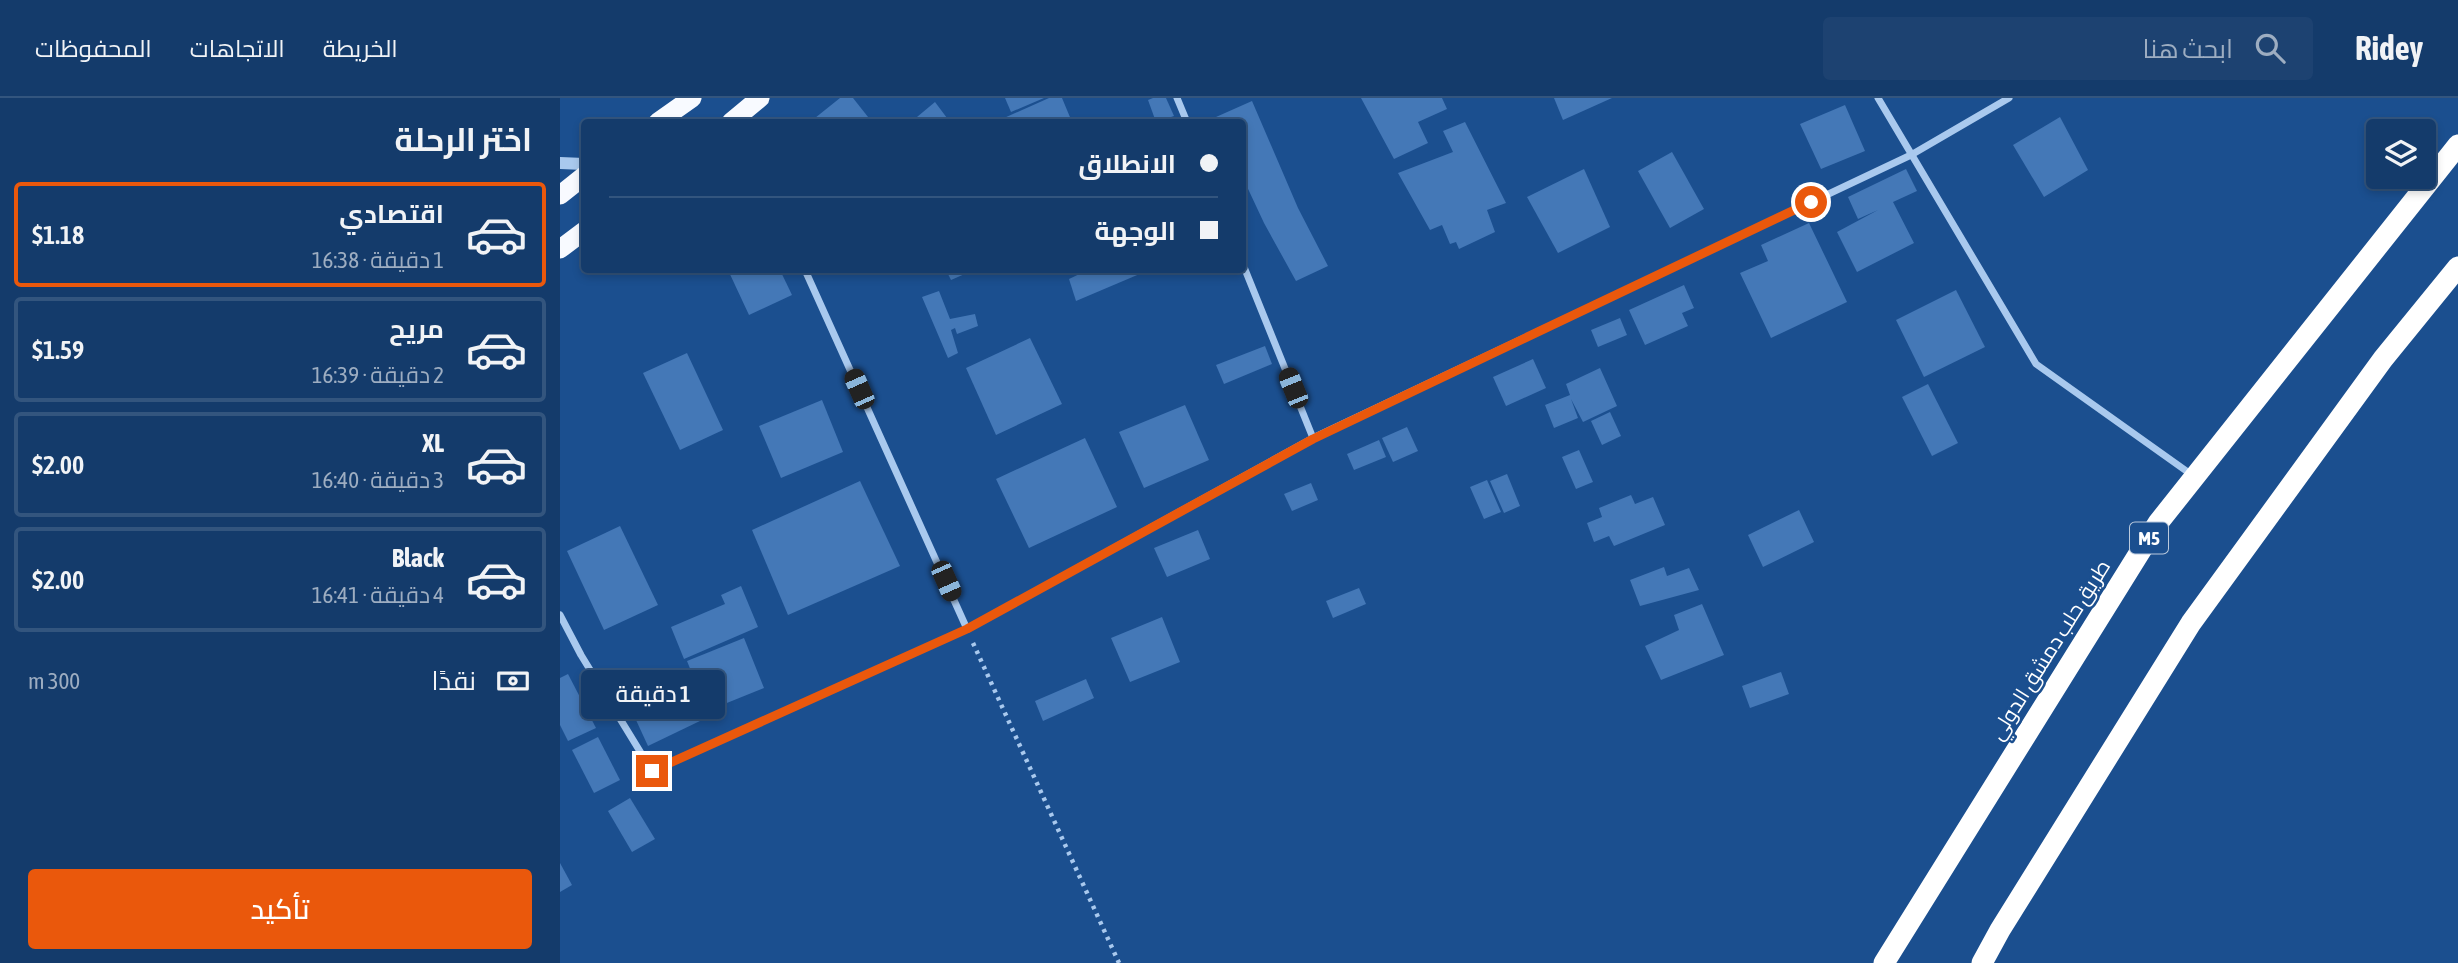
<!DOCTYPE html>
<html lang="ar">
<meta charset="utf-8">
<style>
:root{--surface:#143b6b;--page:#1d4271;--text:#f1f3f6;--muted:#9dadc1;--line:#33557e;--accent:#ea580c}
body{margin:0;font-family:"Asap Condensed",Cairo,sans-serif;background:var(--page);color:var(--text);direction:rtl;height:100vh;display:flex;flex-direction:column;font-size:26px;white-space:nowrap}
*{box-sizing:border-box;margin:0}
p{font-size:23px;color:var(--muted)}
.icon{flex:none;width:38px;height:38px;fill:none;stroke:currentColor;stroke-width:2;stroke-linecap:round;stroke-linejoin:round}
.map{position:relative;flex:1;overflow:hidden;direction:ltr}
.panel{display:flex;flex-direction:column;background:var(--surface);width:560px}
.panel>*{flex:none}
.guide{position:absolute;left:21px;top:21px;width:665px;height:154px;border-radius:7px;box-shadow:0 4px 10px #0003,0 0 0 2px var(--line);direction:rtl;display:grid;align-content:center;height:154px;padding:0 28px;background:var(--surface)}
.buttons{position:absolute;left:1806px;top:21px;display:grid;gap:14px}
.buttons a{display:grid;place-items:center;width:70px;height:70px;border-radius:7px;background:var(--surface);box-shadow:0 4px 10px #0003,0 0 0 2px var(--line);font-size:35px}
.end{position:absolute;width:32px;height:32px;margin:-16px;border:9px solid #ea580c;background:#fff;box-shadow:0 0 0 4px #fff}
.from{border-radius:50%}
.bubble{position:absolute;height:49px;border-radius:7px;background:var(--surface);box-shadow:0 4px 10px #0003,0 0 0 2px var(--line);font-size:23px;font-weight:600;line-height:49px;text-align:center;direction:rtl}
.car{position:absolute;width:21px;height:42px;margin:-21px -10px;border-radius:9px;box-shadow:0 0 5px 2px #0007;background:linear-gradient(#222 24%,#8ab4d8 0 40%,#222 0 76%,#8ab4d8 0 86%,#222 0)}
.guide b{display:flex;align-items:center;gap:24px;height:66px;font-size:26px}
.guide b+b{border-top:2px solid var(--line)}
.guide i{width:18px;height:18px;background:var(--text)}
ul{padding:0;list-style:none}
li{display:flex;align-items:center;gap:21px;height:105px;margin:0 14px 10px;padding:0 14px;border:4px solid var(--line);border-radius:7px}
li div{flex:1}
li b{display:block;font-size:26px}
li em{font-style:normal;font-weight:600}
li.active{border-color:var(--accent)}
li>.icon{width:63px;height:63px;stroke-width:1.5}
h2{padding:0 28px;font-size:32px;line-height:84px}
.pay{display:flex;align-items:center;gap:18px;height:77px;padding:0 28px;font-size:26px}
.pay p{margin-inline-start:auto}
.primary-button{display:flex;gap:14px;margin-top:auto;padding:14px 28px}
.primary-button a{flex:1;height:80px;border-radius:7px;background:var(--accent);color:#fff;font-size:28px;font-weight:600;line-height:80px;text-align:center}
header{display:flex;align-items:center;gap:42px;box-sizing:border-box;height:98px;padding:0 35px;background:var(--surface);border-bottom:2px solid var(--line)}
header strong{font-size:33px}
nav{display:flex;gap:38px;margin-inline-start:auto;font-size:24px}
.search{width:490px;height:63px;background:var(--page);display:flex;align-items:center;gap:18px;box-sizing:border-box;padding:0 24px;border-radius:7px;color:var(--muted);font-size:26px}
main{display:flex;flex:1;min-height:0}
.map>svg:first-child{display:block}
.building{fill:#4478b7}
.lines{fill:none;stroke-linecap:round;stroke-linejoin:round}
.path{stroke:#a9c9ee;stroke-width:4.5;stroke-dasharray:3.5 5;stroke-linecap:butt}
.minor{stroke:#a9c9ee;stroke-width:7}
.tertiary{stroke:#a9c9ee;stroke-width:12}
.trunk{stroke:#f8faff;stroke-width:19}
.motorway{stroke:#fff;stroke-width:21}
.route{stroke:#ea580c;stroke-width:9}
.labels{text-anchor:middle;stroke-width:5;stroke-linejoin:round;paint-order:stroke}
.shield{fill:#1b4f8f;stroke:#bbcadd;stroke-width:2}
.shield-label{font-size:19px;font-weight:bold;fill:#fff}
.street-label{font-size:21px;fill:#fff;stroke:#1b4f8f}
</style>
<header>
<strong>Ridey</strong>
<div class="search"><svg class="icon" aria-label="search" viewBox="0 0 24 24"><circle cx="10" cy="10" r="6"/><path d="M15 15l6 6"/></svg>ابحث هنا</div>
<nav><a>الخريطة</a><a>الاتجاهات</a><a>المحفوظات</a></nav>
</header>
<main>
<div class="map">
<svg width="1898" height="865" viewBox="0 0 1898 865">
<rect width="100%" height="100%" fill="#1b4f8f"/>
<g class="building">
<path d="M 280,0 L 293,0 L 312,24 L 250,24 Z"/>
<path d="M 445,0 L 484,0 L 451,14 Z"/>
<path d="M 489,0 L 502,0 L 512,24 L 446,24 L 444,20 Z"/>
<path d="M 593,0 L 606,0 L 614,18 L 596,24 L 588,2 Z"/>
<path d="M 801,0 L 882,0 L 887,11 L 858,24 L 868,45 L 834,61 Z"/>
<path d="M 994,0 L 1052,0 L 1003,22 Z"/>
<path d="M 692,3 L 738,110 L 768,168 L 736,183 L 704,125 L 682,78 L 682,24 L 659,24 L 656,19 Z"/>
<path d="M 375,4 L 390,24 L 351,24 Z"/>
<path d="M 1285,7 L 1305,53 L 1261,71 L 1240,26 Z"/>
<path d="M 1500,19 L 1528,72 L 1484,99 L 1453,47 Z"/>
<path d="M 905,24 L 946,105 L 927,112 L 935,134 L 899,151 L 896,144 L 890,146 L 882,127 L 870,132 L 838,75 L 893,54 L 883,33 Z"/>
<path d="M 1112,54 L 1144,111 L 1110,130 L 1078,73 Z"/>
<path d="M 1024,71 L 1050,129 L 998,155 L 967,99 Z"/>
<path d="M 1346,71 L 1357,93 L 1333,104 L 1354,145 L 1297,174 L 1277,134 L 1318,112 L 1298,121 L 1288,99 Z"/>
<path d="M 1249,125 L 1287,204 L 1211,240 L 1180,175 L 1208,163 L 1201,147 Z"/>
<path d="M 168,172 L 220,172 L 232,197 L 189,217 Z"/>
<path d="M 386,172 L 414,172 L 391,182 Z"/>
<path d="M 528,172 L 589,172 L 516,203 L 509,181 Z"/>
<path d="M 1124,187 L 1134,210 L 1122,215 L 1128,228 L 1085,247 L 1069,212 Z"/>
<path d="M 1396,192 L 1425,249 L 1364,279 L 1336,222 Z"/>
<path d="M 379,193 L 390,221 L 415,216 L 418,228 L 397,236 L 395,230 L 391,232 L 398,255 L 388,260 L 362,199 Z"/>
<path d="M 1060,220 L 1067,237 L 1038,249 L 1031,232 Z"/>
<path d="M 470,240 L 502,306 L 436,337 L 406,270 Z"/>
<path d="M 705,248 L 712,266 L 664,286 L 656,267 Z"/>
<path d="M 127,255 L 163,332 L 120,352 L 83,275 Z"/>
<path d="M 973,261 L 986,290 L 946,308 L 933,279 Z"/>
<path d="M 1040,270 L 1057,308 L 1023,324 L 1011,301 L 1018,320 L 994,330 L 985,307 L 1010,297 L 1006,286 Z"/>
<path d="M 1368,286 L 1398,345 L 1372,358 L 1342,299 Z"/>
<path d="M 262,302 L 283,354 L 221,380 L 199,328 Z"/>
<path d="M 625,307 L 649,362 L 584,390 L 559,334 Z"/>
<path d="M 1050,314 L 1061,338 L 1042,347 L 1031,323 Z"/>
<path d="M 847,329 L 858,353 L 833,364 L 822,340 Z"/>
<path d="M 525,340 L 557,409 L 469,450 L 436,381 Z"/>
<path d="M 819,342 L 826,359 L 794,372 L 787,356 Z"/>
<path d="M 1019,352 L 1033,384 L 1016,391 L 1002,359 Z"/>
<path d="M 947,376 L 960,408 L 944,415 L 930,383 Z"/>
<path d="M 927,382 L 941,414 L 924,421 L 910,389 Z"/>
<path d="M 300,383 L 340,468 L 228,517 L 192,432 Z"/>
<path d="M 751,385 L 758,402 L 732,413 L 724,396 Z"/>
<path d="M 1071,397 L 1075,406 L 1093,399 L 1105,427 L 1054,448 L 1049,438 L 1034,444 L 1027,425 L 1042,419 L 1039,410 Z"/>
<path d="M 1239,412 L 1254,444 L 1203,469 L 1188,437 Z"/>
<path d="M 60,428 L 98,507 L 44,532 L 7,453 Z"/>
<path d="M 638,432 L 650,461 L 607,479 L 594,450 Z"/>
<path d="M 1104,469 L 1107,478 L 1129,470 L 1139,492 L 1080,508 L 1070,482 Z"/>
<path d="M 181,488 L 198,529 L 124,561 L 111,529 L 165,506 L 161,497 Z"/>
<path d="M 799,490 L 806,506 L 773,520 L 766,503 Z"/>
<path d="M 1142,506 L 1164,557 L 1101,582 L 1085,548 L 1119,532 L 1114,517 Z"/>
<path d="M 602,519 L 620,564 L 570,584 L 551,540 Z"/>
<path d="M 184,540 L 204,590 L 147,613 L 127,563 Z"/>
<path d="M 1221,574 L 1229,596 L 1190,610 L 1182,588 Z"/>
<path d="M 8,576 L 36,630 L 8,643 L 0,627 L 0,580 Z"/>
<path d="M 526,581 L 534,600 L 483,623 L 475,603 Z"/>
<path d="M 130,596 L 142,622 L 88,648 L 76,622 Z"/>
<path d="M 38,639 L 60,682 L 34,695 L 12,652 Z"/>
<path d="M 70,700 L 95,741 L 72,754 L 48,713 Z"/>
<path d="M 0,765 L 12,787 L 0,794 Z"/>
</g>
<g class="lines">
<path class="path" d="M 413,545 L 559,865"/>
<g class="minor">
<path d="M 617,0 L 627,24"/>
<path d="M 1318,0 L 1476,266 L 1632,377"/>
<path d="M 682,164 L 753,340"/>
<path d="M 245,172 L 407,531 L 753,340 L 1351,57 L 1449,0"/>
<path d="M 0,517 L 21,557 L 92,673 L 407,531"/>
</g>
<path class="tertiary" d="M 0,65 L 24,66"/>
<g class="trunk">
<path d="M 98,24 L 132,0"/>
<path d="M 171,24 L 200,0"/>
<path d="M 0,97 L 24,78"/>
<path d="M 0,151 L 24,133"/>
</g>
<g class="motorway">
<path d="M 1324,865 L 1598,425 L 1898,47"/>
<path d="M 1422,865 L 1440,832 L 1631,525 L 1823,261 L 1898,169"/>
</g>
</g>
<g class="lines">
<path class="route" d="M 92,673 L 407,531 L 753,341 L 1251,104"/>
</g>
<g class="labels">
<rect class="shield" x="1570" y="424.5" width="38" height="31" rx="5"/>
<g class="shield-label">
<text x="1589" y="447">M5</text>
</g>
<g class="street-label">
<text transform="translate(1490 552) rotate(-58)" y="7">طريق حلب دمشق الدولي</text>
</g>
</g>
</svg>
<div class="buttons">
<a><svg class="icon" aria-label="layers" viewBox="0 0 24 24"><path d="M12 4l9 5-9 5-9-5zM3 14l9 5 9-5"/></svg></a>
</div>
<i class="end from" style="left:1251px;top:104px"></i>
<i class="end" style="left:92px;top:673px"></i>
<div class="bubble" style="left:21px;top:572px;width:144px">1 دقيقة</div>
<i class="car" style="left:733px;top:290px;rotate:338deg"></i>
<i class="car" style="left:299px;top:291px;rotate:336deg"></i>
<i class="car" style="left:386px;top:483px;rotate:156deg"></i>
<div class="guide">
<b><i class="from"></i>الانطلاق</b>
<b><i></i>الوجهة</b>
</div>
</div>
<section class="panel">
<h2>اختر الرحلة</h2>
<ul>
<li class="active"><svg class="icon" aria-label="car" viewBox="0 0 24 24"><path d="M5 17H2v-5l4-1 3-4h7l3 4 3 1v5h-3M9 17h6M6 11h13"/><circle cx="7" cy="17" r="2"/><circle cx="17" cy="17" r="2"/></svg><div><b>اقتصادي</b><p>1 دقيقة · 16:38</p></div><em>$1.18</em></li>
<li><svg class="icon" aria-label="car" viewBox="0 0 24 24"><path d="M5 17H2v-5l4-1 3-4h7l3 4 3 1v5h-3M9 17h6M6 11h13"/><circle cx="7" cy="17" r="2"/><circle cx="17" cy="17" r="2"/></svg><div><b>مريح</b><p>2 دقيقة · 16:39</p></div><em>$1.59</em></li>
<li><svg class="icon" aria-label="car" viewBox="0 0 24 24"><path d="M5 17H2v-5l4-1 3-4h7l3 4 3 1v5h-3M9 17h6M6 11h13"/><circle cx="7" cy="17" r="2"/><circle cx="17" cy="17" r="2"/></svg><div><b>XL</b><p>3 دقيقة · 16:40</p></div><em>$2.00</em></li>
<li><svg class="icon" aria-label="car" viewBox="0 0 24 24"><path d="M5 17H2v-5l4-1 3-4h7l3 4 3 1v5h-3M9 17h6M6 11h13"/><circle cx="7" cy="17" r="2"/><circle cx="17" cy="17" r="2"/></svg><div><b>Black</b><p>4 دقيقة · 16:41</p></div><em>$2.00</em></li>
</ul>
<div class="pay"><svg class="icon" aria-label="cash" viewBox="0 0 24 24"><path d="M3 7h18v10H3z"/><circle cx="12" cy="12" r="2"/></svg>نقدًا<p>300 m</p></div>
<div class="primary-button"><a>تأكيد</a></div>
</section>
</main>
